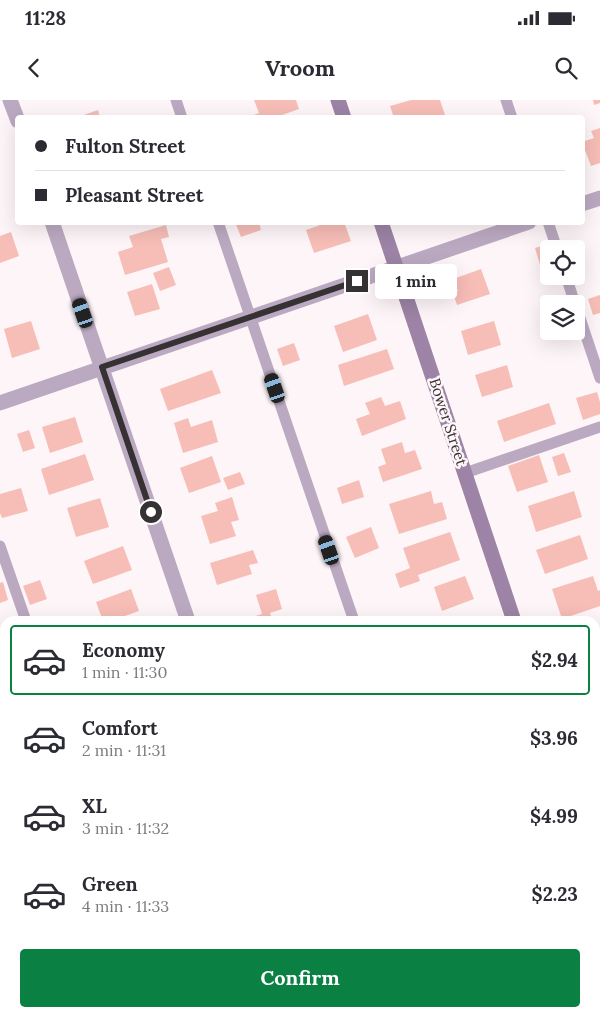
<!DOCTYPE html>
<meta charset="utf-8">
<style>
:root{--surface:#fff;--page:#f2f2f3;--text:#2b2b33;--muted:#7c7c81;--line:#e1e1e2;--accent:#0b8043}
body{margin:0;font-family:Lora,serif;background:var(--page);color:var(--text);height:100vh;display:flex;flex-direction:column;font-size:19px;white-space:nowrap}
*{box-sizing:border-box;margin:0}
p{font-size:16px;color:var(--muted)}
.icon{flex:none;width:28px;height:28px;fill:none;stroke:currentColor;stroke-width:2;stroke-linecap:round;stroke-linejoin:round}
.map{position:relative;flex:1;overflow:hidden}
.panel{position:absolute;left:0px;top:516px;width:600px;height:401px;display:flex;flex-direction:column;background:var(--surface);border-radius:15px 15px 0 0;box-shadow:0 5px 20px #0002}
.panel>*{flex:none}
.banner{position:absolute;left:15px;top:15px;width:570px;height:110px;border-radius:5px;box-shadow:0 5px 20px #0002;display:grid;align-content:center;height:110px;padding:0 20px;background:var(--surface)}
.buttons{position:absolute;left:540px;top:140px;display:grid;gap:10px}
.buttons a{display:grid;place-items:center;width:45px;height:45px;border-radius:5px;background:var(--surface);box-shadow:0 5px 20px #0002;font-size:25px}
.end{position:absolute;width:22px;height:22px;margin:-11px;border:6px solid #363133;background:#fff;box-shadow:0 0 0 2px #fff}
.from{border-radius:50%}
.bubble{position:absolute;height:35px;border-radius:5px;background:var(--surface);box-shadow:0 5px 20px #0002;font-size:16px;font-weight:700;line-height:35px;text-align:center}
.car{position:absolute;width:15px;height:30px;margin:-15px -8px;border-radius:6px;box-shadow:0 0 4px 1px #0007;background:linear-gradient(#222 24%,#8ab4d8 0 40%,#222 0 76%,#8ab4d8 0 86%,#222 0)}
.banner b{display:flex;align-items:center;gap:18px;height:48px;font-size:19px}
.banner b+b{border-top:1px solid var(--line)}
.banner i{width:12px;height:12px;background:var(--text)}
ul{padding:9px 0 0;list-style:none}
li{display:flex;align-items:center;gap:15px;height:70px;margin:0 10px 8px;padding:0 10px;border:2px solid transparent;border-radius:5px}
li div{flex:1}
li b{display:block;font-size:19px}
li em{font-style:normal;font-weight:700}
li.current{border-color:var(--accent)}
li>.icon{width:45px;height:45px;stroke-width:1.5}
.cta{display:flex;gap:10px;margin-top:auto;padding:10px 20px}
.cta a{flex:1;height:58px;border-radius:5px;background:var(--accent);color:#fff;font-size:20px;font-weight:700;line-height:58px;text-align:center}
.status{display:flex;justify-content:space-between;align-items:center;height:35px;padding:0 25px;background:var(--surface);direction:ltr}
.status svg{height:14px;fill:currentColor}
header{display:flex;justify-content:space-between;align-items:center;height:65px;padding:0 20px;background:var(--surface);font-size:22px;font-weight:700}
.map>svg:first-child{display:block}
.building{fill:#f7bdb7}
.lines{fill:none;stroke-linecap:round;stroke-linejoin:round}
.lane{stroke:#bba9c1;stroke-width:11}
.street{stroke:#bba9c1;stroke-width:15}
.secondary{stroke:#9d83a5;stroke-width:15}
.route{stroke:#363133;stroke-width:6}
.labels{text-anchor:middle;stroke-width:5;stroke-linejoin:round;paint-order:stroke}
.street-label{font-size:15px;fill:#363133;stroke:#fef5f8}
</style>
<div class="status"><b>11:28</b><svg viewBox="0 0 49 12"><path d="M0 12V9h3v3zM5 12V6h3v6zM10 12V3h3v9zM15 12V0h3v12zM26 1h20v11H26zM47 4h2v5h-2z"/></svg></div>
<header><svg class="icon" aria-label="back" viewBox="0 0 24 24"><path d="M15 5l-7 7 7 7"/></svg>Vroom<svg class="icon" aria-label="search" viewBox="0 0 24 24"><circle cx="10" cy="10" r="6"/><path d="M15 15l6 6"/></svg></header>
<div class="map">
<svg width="600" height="917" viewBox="0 0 600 917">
<rect width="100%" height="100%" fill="#fef5f8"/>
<g class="building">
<path d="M 254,0 L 296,0 L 299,9 L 274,18 L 246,18 L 259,13 Z"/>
<path d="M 411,0 L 440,0 L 446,18 L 394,18 L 390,6 Z"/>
<path d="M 593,0 L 600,0 L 600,3 L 594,5 Z"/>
<path d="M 98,10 L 100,18 L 78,18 L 78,17 Z"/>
<path d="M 600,28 L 600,63 L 591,66 L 582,42 L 594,38 L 591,31 Z"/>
<path d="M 235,122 L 259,122 L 261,130 L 241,137 Z"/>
<path d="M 329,122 L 344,122 L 351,141 L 314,153 L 306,130 Z"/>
<path d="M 166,125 L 169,137 L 161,139 L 168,162 L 125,175 L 118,152 L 133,147 L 129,136 Z"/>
<path d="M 11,132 L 19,156 L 0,163 L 0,136 Z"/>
<path d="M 549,144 L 550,149 L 549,149 L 549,166 L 541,168 L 535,148 Z"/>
<path d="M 169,167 L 176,185 L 160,191 L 153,173 Z"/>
<path d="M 481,169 L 490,194 L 457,205 L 453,193 L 458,191 L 453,179 Z"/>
<path d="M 152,184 L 160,209 L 135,216 L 127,192 Z"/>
<path d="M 600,195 L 600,213 L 593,215 L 588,199 Z"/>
<path d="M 368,214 L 377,240 L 343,252 L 334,226 Z"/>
<path d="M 31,221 L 40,249 L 12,258 L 4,229 Z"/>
<path d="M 494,221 L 501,245 L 468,255 L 461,231 Z"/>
<path d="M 294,243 L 300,260 L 283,266 L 277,249 Z"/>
<path d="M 387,249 L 394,269 L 344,286 L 338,265 Z"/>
<path d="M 507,265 L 513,287 L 482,297 L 475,275 Z"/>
<path d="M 212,270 L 221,293 L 168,311 L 160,289 Z"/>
<path d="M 597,292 L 600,302 L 600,314 L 583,320 L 576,298 Z"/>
<path d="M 381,297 L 385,306 L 400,301 L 406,319 L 362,336 L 356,319 L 370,314 L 365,303 Z"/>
<path d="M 549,303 L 556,324 L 504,342 L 497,321 Z"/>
<path d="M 75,317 L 83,342 L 50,353 L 42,327 Z"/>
<path d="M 188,318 L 191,327 L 212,320 L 218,342 L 183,353 L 174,323 Z"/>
<path d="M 29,330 L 35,348 L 23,352 L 17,334 Z"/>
<path d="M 402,342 L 405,353 L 415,350 L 422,369 L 383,382 L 378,367 L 386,364 L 381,349 Z"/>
<path d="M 564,353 L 571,372 L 558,376 L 552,357 Z"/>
<path d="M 85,354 L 94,380 L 49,395 L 41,369 Z"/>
<path d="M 539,355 L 548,382 L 517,392 L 508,366 Z"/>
<path d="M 212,356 L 221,382 L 189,393 L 180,368 Z"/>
<path d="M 240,372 L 245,384 L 228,390 L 223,378 Z"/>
<path d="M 359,380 L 364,397 L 342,404 L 337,388 Z"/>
<path d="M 21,388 L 28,411 L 2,418 L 0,413 L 0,394 Z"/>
<path d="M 431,391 L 434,404 L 442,402 L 447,419 L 399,434 L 389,404 Z"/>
<path d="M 574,391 L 582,417 L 536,432 L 528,406 Z"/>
<path d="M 232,397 L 239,420 L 231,422 L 236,436 L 210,444 L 201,416 L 218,411 L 215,403 Z"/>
<path d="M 100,398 L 109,427 L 76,437 L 67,408 Z"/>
<path d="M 371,427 L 379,448 L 355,458 L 346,437 Z"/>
<path d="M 450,432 L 460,460 L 418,475 L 420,481 L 400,488 L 395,474 L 410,468 L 403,448 Z"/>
<path d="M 580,435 L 588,459 L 545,474 L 536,450 Z"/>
<path d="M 123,446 L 132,470 L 93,484 L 84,461 Z"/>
<path d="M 253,450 L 258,463 L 249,465 L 252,474 L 217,485 L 210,463 Z"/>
<path d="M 465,476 L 474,499 L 442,511 L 434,487 Z"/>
<path d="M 593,476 L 598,491 L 600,490 L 600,506 L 562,519 L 552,489 Z"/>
<path d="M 40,480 L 47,499 L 30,505 L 23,486 Z"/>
<path d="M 3,482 L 8,500 L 0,503 L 0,483 Z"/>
<path d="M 131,489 L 139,511 L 111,521 L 103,521 L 96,502 Z"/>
<path d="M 276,489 L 282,509 L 270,513 L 273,521 L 240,521 L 262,514 L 256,495 Z"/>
<path d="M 600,575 L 600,602 L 595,603 L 595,577 Z"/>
<path d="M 5,597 L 5,615 L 0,598 Z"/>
<path d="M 600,906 L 600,917 L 570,917 L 582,912 L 595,912 L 595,908 Z"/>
<path d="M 272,912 L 282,912 L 283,917 L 259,917 Z"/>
<path d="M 293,912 L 318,912 L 320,917 L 294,917 Z"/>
</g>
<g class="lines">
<g class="lane">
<path d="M 176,0 L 182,18"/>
<path d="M 506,0 L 512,18"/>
<path d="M 218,122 L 354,521"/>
<path d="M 548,122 L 557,149"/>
<path d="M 566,176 L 575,204"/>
<path d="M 576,206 L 600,278"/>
<path d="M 465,373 L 600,327"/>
<path d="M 0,446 L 26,521"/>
<path d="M 185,912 L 187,917"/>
<path d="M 506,912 L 507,917"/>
</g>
<g class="street">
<path d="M 10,0 L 18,21"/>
<path d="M 582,104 L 600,98"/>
<path d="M 52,122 L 188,521"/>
<path d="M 0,303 L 529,122"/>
<path d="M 595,550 L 600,548"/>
<path d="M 0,748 L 5,746"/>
<path d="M 0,831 L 5,847"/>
<path d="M 595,878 L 600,876"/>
<path d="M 26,912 L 28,917"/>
<path d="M 347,912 L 349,917"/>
<path d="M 480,917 L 494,912"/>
</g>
<g class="secondary">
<path d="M 338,0 L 344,18"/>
<path d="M 381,122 L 514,521"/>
<path d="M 595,756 L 600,770"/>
</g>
</g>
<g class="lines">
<path class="route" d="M 151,412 L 102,267 L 357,181"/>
</g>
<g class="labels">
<g class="street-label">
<text transform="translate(448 322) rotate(72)" y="5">Bower Street</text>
</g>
</g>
</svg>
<div class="buttons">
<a><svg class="icon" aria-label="locate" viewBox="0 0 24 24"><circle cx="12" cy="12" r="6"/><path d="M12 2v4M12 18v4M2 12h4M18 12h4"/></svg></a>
<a><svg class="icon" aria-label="layers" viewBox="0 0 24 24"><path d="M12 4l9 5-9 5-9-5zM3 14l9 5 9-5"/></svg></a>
</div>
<i class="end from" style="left:151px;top:412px"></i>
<i class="end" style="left:357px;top:181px"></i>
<div class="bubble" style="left:375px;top:164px;width:82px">1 min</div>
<i class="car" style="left:83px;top:213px;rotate:341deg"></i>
<i class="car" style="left:275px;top:288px;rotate:341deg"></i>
<i class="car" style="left:329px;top:450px;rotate:341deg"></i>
<div class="banner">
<b><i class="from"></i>Fulton Street</b>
<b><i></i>Pleasant Street</b>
</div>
<section class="panel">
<ul>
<li class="current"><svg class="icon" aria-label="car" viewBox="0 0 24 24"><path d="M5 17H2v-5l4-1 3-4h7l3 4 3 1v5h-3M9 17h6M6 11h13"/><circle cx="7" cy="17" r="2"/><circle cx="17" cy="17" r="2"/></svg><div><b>Economy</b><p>1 min · 11:30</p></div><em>$2.94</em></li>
<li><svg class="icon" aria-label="car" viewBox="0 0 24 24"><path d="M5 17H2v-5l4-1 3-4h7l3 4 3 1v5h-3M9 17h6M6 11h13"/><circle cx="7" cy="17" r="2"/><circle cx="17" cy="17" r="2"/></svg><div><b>Comfort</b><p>2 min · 11:31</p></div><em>$3.96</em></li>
<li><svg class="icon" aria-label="car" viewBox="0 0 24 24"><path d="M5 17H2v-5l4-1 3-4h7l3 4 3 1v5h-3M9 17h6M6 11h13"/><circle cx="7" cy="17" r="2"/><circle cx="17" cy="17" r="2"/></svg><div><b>XL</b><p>3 min · 11:32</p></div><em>$4.99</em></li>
<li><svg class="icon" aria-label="car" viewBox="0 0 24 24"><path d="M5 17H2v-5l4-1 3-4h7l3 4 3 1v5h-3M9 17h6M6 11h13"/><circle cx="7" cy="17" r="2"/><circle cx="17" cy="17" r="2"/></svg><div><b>Green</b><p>4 min · 11:33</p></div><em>$2.23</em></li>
</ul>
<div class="cta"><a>Confirm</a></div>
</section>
</div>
